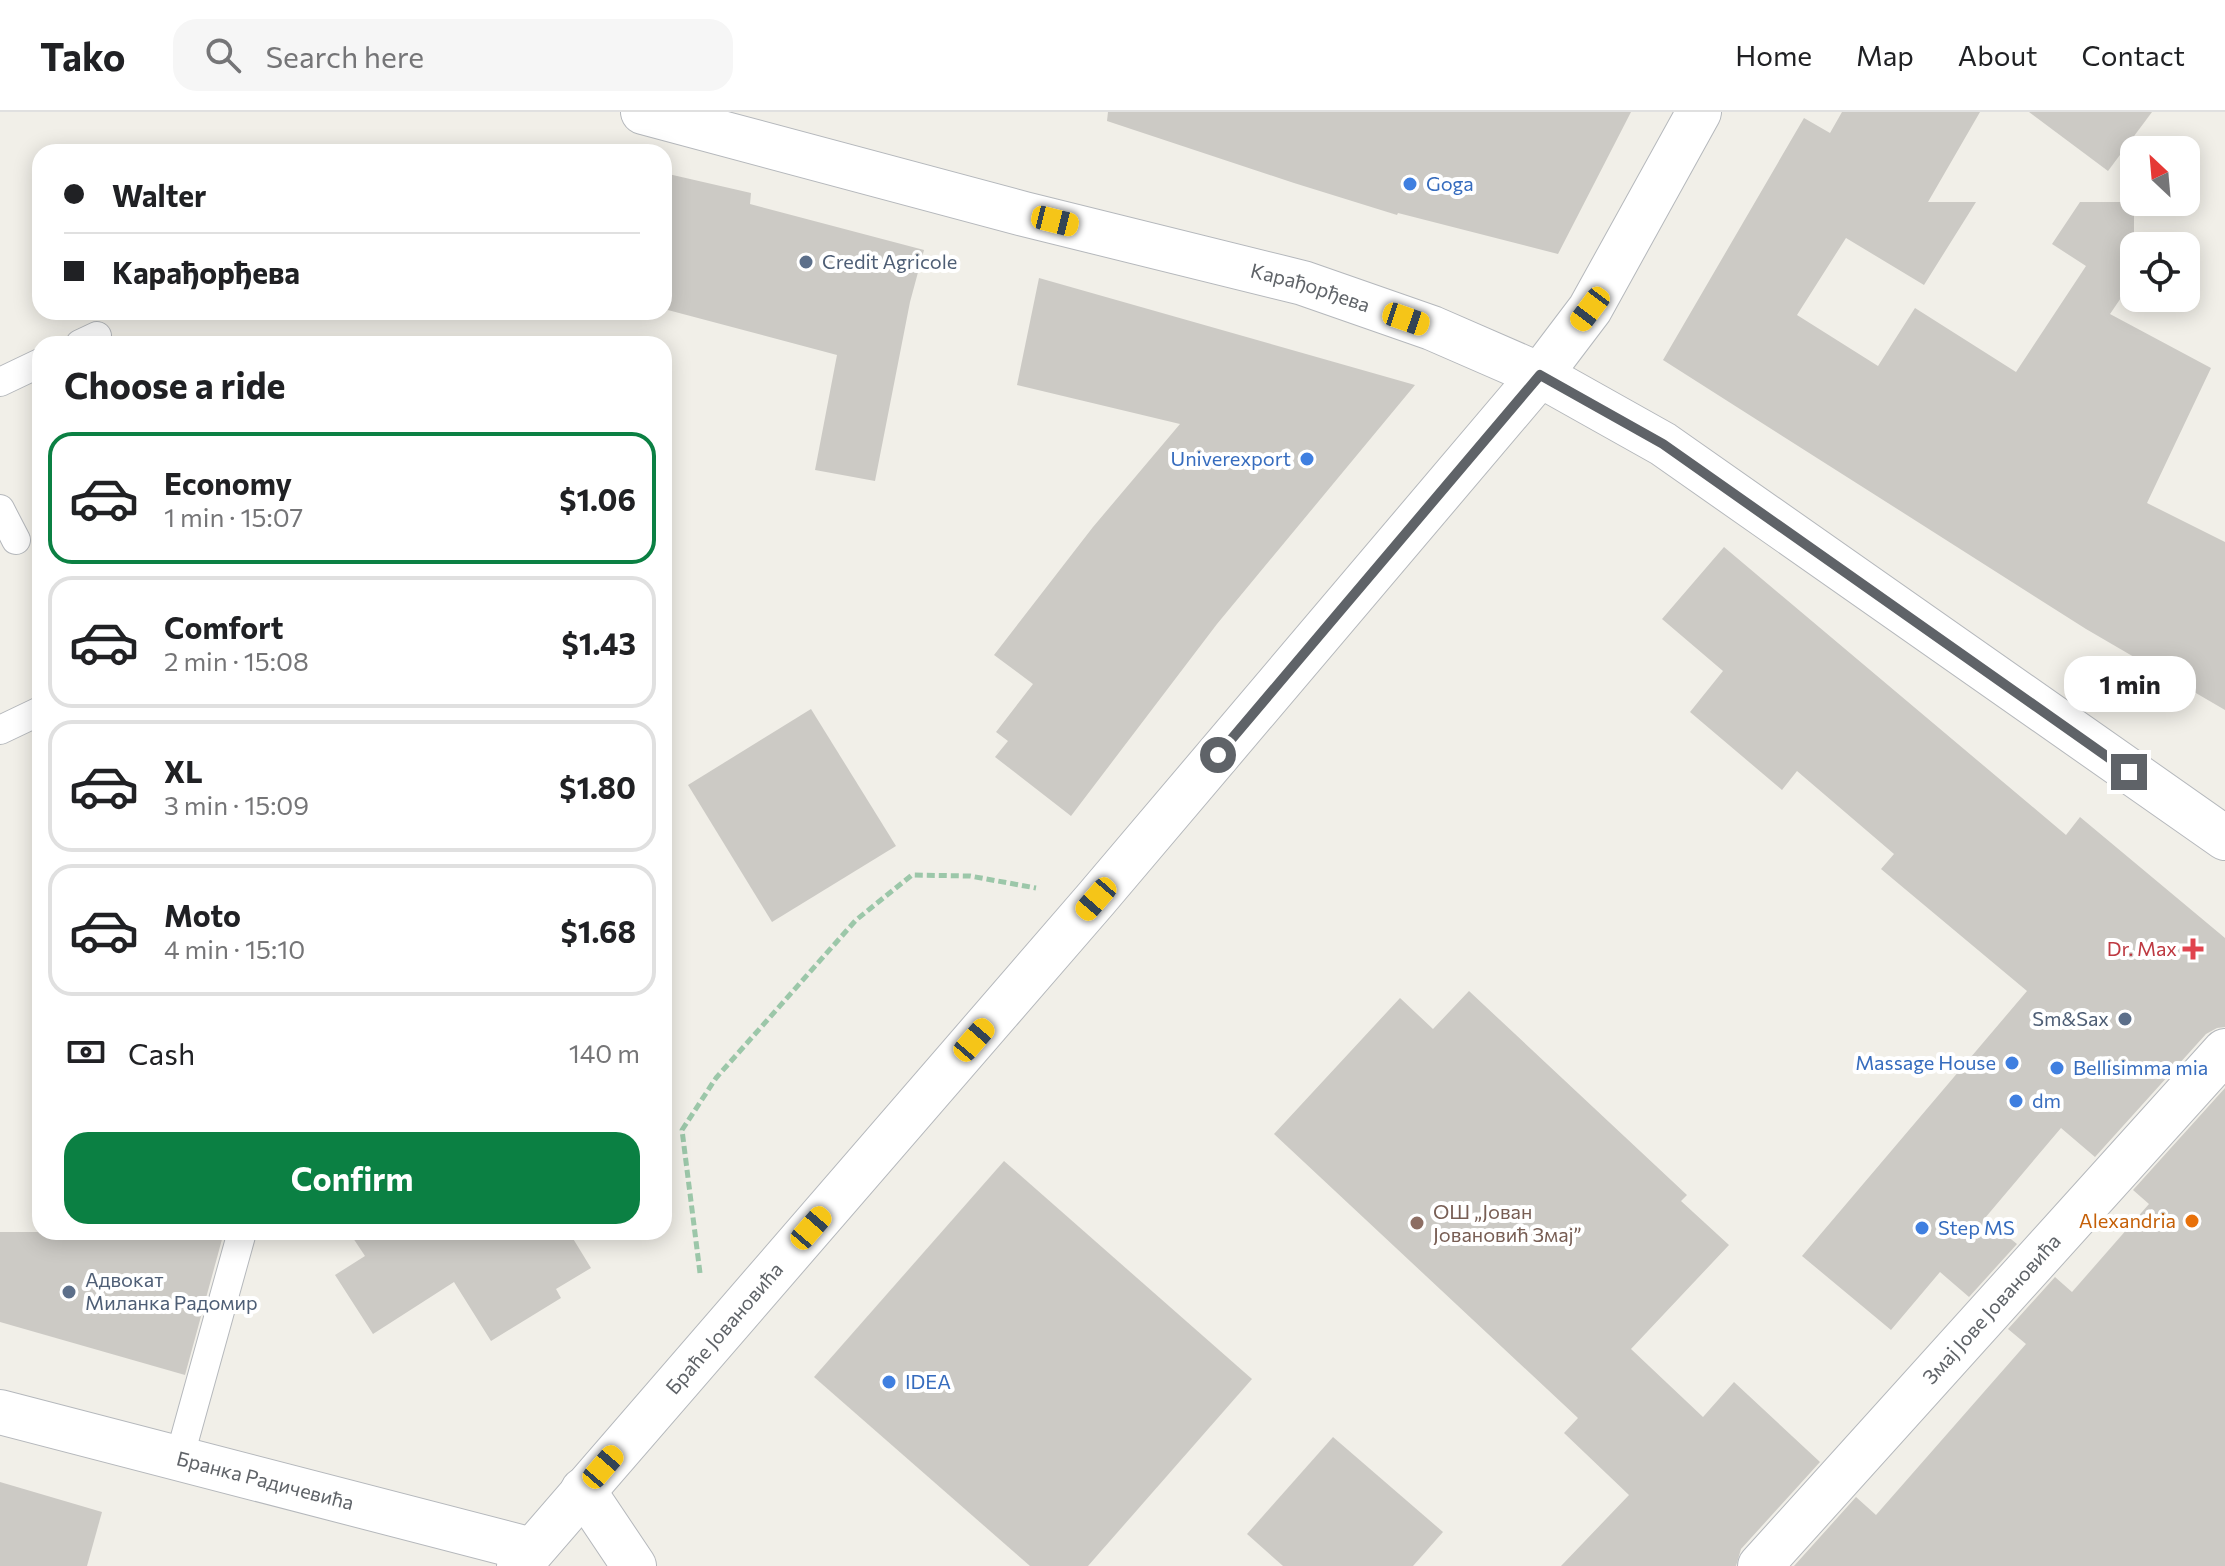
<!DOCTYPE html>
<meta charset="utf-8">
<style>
:root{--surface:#fff;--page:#f6f6f6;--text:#202124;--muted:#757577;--line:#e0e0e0;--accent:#0b8043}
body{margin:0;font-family:Commissioner,sans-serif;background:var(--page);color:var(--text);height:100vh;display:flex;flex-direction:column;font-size:30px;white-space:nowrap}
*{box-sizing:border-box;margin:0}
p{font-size:26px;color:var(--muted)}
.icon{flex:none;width:44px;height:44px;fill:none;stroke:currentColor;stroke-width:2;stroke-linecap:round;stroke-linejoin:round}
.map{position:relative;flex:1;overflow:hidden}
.side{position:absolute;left:32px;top:224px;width:640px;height:904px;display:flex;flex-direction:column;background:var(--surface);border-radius:24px;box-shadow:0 4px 20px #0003}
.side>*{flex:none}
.top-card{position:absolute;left:32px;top:32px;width:640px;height:176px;border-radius:24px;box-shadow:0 4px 20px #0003;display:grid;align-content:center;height:176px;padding:0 32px;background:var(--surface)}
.needle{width:52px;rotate:334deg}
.buttons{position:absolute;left:2120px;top:24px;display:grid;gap:16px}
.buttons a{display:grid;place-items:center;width:80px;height:80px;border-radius:16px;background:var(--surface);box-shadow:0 4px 20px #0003;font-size:40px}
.end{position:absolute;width:36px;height:36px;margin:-18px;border:10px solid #5f6368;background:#fff;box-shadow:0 0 0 4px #fff}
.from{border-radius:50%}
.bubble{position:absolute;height:56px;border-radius:24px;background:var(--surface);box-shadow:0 4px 20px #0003;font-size:26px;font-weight:700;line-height:56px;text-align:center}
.car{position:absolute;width:24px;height:48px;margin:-24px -12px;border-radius:10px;box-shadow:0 0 6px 2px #0007;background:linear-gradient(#f5c518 24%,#345 0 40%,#f5c518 0 76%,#345 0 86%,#f5c518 0)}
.top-card b{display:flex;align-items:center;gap:28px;height:76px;font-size:30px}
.top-card b+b{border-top:2px solid var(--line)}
.top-card i{width:20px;height:20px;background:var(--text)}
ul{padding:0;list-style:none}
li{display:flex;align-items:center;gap:24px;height:132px;margin:0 16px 12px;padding:0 16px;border:4px solid var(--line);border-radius:24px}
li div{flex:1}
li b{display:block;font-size:30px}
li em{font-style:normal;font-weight:700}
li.selected{border-color:var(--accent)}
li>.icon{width:72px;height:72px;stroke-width:1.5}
h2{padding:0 32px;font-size:36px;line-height:96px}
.pay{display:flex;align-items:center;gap:20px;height:88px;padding:0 32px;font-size:30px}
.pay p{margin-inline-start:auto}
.cta{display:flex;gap:16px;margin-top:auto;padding:16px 32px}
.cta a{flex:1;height:92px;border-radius:24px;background:var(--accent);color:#fff;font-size:32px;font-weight:700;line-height:92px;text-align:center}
header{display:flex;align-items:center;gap:48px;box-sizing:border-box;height:112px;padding:0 40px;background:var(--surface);border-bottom:2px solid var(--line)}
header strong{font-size:38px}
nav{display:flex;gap:44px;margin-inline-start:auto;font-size:28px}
.search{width:560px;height:72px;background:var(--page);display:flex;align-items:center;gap:20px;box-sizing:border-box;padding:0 28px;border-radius:24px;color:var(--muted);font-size:30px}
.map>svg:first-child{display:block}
.building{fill:#cccac5}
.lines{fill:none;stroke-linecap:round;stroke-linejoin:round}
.service-casing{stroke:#b5b8bc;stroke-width:30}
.pedestrian-casing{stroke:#b5b8bc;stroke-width:46}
.minor-casing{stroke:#b5b8bc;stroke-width:46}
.path{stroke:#9cc7a9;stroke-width:5;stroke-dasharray:8 4;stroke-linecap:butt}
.service{stroke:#fff;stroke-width:28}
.pedestrian{stroke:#fff;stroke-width:44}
.minor{stroke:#fff;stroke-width:44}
.route{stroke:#5f6368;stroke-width:10}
.shop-dot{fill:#3f7fe0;stroke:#fff;stroke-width:3}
.service-dot{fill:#5c6f8a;stroke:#fff;stroke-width:3}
.health-dot{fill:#e0444e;stroke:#fff;stroke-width:3}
.food-dot{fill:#e8710a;stroke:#fff;stroke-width:3}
.education-dot{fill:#8d6e63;stroke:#fff;stroke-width:3}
.labels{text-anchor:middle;stroke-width:8;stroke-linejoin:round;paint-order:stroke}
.shop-label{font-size:20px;fill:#366cbe;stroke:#fff;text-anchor:start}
.service-label{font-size:20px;fill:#4e5e75;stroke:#fff;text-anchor:start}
.street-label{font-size:20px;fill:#5f6368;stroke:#fff}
.health-label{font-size:20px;fill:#be3a42;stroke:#fff;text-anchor:end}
.education-label{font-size:20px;fill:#785e54;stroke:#fff;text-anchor:start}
.food-label{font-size:20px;fill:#c56008;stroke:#fff;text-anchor:end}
</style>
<header>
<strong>Tako</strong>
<div class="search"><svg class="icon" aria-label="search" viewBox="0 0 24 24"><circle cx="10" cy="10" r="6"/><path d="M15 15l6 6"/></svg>Search here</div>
<nav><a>Home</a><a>Map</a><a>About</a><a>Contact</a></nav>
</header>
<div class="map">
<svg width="2225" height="1454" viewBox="0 0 2225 1454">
<rect width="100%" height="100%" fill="#f1efe8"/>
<g class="building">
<path d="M 1108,0 L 1631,0 L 1558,142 L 1398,101 L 1397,103 L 1294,71 L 1107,9 Z"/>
<path d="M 1842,0 L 1980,0 L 1928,90 L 1976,90 L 1924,173 L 1846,126 L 1797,203 L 1878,254 L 1915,196 L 2016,260 L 2086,154 L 2052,132 L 2080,90 L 2128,90 L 2134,81 L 2134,186 L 2125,180 L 2110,202 L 2211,256 L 2147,391 L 2225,430 L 2225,598 L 2086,517 L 1663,248 L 1804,6 L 1830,21 Z"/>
<path d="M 2029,0 L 2152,0 L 2108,59 Z"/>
<path d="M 664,61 L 751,81 L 750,92 L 924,138 L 910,190 L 875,369 L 815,358 L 837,243 L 664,197 Z"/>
<path d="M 1039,166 L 1415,273 L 1217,512 L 1071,704 L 995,645 L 1008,629 L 996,620 L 1033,572 L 994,543 L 1093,415 L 1180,312 L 1017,273 Z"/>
<path d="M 1724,435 L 2066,723 L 2080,705 L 2225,826 L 2225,915 L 2217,916 L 2206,922 L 2095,1045 L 2061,1016 L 1985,1106 L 2017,1132 L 1969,1185 L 1940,1160 L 1891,1218 L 1802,1144 L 2027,879 L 1881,757 L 1894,742 L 1797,659 L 1782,678 L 1690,600 L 1723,559 L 1662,507 Z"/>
<path d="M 811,597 L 896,734 L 772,810 L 688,673 Z"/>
<path d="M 1469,879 L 1687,1083 L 1681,1089 L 1729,1133 L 1631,1237 L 1703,1305 L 1734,1270 L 1820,1350 L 1741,1437 L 1736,1454 L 1561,1454 L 1629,1383 L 1564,1321 L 1578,1306 L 1274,1022 L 1400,886 L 1433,917 Z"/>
<path d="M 2225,976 L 2225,1454 L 1794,1454 L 1856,1385 L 1876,1403 L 2026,1232 L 2008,1217 L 2055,1165 L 2072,1180 L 2149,1092 L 2133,1078 Z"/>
<path d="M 1004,1049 L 1252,1267 L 1088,1454 L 1030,1454 L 814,1265 Z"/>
<path d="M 0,1120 L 224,1120 L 185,1263 L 0,1210 Z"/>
<path d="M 349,1120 L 569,1120 L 591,1156 L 556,1177 L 561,1186 L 491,1229 L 454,1170 L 373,1222 L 335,1163 L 365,1144 Z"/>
<path d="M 1333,1325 L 1443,1420 L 1413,1454 L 1283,1454 L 1247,1422 Z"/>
<path d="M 0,1370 L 102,1400 L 87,1454 L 0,1454 Z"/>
</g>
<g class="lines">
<defs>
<g id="service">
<path d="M 80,232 L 97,224"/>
<path d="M 0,270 L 40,251"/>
<path d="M 0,397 L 16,428"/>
<path d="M 0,618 L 40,599"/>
<path d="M 179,1347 L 242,1120"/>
</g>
<g id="pedestrian">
<path d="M 583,1378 L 634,1454"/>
<path id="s1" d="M 1760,1454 L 2225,939"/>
</g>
<g id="minor">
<path id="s2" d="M 643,0 L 1024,102 L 1303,171 L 1432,216 L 1540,263 L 1663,332 L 2225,726"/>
<path id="s3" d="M 0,1300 L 532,1438"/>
<path id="s4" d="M 519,1454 L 1096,787 L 1540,263 L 1590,197 L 1699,0"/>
</g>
</defs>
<use href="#service" class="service-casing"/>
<use href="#pedestrian" class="pedestrian-casing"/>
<use href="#minor" class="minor-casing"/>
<path class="path" d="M 700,1161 L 682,1018 L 716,966 L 856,808 L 912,763 L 970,764 L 1036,776"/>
<use href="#service" class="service"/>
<use href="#pedestrian" class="pedestrian"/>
<use href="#minor" class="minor"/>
</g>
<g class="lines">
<path class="route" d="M 1218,643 L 1540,263 L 1663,332 L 2129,660"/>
</g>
<g class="shop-dot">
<circle cx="1410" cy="72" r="8"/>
<circle cx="1307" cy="347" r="8"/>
<circle cx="2012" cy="951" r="8"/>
<circle cx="2057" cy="956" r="8"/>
<circle cx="2016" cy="989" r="8"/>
<circle cx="1922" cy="1116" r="8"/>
<circle cx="889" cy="1270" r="8"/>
</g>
<g class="service-dot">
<circle cx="806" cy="150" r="8"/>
<circle cx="2125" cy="907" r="8"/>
<circle cx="69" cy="1180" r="8"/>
</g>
<path class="health-dot" d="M2189 825h8v8h8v8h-8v8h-8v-8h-8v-8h8z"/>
<circle class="food-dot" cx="2192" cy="1109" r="8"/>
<circle class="education-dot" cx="1417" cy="1111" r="8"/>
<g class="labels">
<g class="shop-label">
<text x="1426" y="79">Goga</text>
<text x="1291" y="354" text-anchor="end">Univerexport</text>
<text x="1996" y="958" text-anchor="end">Massage House</text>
<text x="2073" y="963">Bellisimma mia</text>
<text x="2032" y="996">dm</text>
<text x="1938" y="1123">Step MS</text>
<text x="905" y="1277">IDEA</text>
</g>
<g class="service-label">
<text x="822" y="157">Credit Agricole</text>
<text x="2109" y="914" text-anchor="end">Sm&amp;Sax</text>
<text x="85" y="1175">Адвокат<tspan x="85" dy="23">Миланка Радомир</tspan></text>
</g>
<g class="street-label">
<text dy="7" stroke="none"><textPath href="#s2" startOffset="690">Карађорђева</textPath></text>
<text dy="7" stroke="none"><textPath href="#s1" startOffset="346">Змај Јове Јовановића</textPath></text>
<text dy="7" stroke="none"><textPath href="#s4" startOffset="314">Браће Јовановића</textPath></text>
<text dy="7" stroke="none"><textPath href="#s3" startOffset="274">Бранка Радичевића</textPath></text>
</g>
<g class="health-label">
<text x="2177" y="844">Dr. Max</text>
</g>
<g class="education-label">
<text x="1433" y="1107">ОШ „Јован<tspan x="1433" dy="23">Јовановић Змај”</tspan></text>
</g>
<g class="food-label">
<text x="2176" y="1116">Alexandria</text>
</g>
</g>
</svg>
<div class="buttons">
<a><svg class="needle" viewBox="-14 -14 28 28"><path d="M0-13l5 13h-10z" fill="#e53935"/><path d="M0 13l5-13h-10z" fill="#757577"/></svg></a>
<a><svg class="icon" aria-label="locate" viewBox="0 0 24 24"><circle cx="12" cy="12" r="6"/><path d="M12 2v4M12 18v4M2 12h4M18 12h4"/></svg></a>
</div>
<i class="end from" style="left:1218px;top:643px"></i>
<i class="end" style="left:2129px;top:660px"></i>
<div class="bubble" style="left:2064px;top:544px;width:132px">1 min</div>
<i class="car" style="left:1055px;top:109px;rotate:104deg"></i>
<i class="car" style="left:1590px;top:197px;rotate:217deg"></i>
<i class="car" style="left:1406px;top:207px;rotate:109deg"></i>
<i class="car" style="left:1096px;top:787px;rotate:221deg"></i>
<i class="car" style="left:974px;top:928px;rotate:41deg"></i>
<i class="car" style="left:811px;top:1116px;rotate:41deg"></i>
<i class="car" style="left:603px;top:1355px;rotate:41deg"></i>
<div class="top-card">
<b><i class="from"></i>Walter</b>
<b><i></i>Карађорђева</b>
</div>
<section class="side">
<h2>Choose a ride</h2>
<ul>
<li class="selected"><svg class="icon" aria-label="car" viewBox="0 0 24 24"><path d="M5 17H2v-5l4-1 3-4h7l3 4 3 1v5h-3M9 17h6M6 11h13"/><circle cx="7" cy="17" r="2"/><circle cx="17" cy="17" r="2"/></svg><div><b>Economy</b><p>1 min · 15:07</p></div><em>$1.06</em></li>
<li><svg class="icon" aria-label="car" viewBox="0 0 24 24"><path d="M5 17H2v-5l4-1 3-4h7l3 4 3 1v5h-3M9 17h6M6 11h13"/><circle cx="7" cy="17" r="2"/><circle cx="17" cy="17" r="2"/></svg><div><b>Comfort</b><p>2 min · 15:08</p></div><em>$1.43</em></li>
<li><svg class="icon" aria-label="car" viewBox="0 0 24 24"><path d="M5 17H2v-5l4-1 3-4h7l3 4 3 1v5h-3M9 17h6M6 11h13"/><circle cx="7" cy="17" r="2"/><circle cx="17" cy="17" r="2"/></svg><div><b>XL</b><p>3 min · 15:09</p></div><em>$1.80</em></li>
<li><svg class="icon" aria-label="car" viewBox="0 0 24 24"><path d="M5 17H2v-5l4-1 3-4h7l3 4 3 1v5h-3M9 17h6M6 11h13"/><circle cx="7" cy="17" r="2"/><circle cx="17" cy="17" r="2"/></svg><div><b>Moto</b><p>4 min · 15:10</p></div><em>$1.68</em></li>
</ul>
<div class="pay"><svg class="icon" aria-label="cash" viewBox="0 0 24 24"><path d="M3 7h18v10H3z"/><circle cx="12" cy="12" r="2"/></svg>Cash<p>140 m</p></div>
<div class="cta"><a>Confirm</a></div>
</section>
</div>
